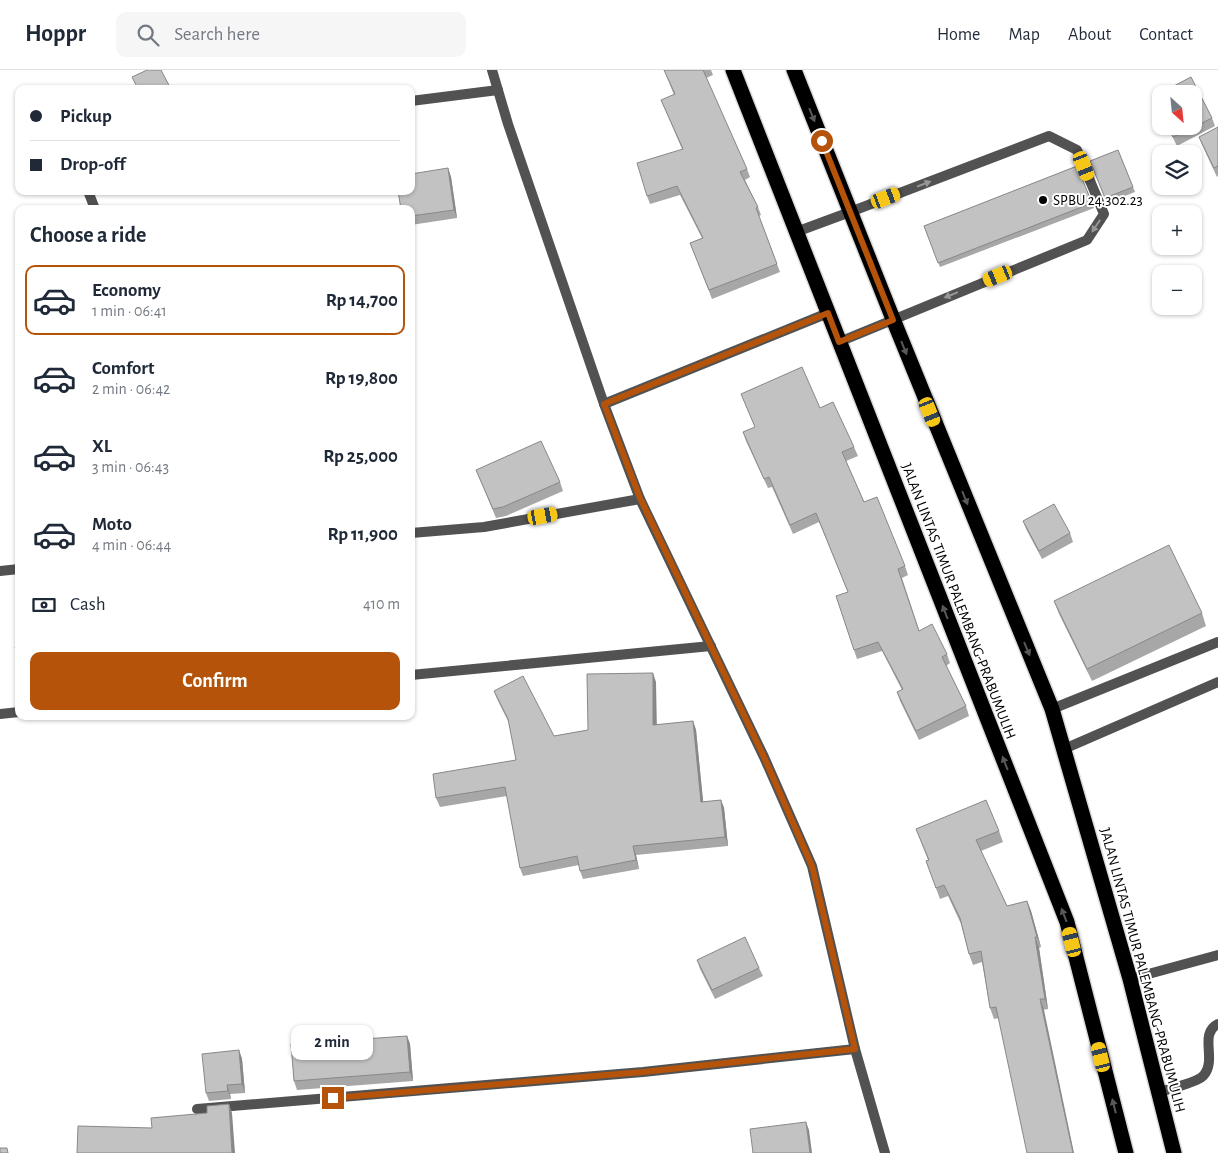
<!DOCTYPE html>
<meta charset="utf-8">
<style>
:root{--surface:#fff;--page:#f6f6f7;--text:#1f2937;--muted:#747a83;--line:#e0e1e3;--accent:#b45309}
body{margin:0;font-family:"Alegreya Sans",sans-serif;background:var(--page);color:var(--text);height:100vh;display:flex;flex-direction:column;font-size:19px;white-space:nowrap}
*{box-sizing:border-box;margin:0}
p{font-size:16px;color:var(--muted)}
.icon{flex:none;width:28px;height:28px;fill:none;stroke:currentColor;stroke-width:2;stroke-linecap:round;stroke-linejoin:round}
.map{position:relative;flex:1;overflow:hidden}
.side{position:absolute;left:15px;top:135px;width:400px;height:515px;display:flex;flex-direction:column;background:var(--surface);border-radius:10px;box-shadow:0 1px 4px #0004}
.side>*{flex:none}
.banner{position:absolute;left:15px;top:15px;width:400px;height:110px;border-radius:10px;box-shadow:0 1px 4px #0004;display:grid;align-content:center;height:110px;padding:0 15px;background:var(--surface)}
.needle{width:32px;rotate:153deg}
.tools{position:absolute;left:1152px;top:15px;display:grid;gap:10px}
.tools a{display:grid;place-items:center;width:50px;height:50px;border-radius:10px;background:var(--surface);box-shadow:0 1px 4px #0004;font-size:25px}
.end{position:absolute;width:22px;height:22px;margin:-11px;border:6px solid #b45309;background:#fff;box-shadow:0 0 0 2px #fff}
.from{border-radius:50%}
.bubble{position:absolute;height:35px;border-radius:10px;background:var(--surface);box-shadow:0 1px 4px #0004;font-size:16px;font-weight:600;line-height:35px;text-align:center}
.car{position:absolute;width:15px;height:30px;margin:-15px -8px;border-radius:6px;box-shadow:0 0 4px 1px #0007;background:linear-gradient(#f5c518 24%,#345 0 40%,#f5c518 0 76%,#345 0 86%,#f5c518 0)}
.banner b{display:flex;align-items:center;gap:18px;height:48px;font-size:19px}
.banner b+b{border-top:1px solid var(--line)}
.banner i{width:12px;height:12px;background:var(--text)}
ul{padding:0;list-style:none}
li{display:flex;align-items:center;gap:15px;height:70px;margin:0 10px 8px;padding:0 5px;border:2px solid transparent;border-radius:10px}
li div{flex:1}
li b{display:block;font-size:19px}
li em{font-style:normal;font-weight:600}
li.on{border-color:var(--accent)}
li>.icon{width:45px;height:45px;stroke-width:1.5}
h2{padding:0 15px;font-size:22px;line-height:60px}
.pay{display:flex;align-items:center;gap:12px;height:55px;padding:0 15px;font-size:19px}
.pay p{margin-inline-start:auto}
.action{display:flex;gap:10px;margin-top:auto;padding:10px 15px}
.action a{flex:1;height:58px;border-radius:10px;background:var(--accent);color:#fff;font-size:20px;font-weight:600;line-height:58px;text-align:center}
header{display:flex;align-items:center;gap:30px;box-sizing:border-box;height:70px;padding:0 25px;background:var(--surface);border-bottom:1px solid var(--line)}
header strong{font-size:24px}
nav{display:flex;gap:28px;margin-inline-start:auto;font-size:18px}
.search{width:350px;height:45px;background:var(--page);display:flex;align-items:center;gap:12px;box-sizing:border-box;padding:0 18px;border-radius:10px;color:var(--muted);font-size:19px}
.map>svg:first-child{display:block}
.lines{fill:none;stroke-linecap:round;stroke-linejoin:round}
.highway-casing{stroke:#dbdbdb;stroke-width:18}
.lane{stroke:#525252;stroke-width:10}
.street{stroke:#525252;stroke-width:10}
.highway{stroke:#000;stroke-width:15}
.wall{fill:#a7a7a7}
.shaded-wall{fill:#888}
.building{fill:#c2c2c2;stroke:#888}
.oneway{fill:#595959}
.oneway2{fill:#979797}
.route{stroke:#b45309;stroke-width:6}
.poi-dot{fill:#000;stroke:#fff;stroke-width:2}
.labels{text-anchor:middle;stroke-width:4;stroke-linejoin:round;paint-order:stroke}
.poi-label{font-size:15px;fill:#000;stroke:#fff;text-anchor:start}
.street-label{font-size:15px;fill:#000;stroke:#fff}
</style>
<header>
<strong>Hoppr</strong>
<div class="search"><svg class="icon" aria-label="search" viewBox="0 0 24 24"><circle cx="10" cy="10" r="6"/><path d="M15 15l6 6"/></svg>Search here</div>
<nav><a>Home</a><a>Map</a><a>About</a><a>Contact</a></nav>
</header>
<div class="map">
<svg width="1218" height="1083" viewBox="0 0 1218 1083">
<rect width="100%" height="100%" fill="#fff"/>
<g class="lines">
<defs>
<g id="highway">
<path d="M 733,0 L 1067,852 L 1126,1083"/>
<path d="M 794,0 L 893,249 L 1052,639 L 1130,909 L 1174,1083"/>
</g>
</defs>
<use href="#highway" class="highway-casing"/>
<g class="lane">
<path d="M 796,162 L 850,142 L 1049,66 L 1077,80 L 1104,144 L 1087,170 L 839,272"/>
<path d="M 1052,639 L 1218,572"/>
<path d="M 1130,909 L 1218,885"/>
<path d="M 1159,1022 C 1169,1019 1196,1013 1203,1006 C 1218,990 1198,964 1218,954"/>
</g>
<g class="street">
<path d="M 492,0 L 508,54 L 604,334 L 828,243"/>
<path d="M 411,31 L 498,20"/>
<path d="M 88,121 L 95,139"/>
<path d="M 411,463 L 484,457 L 640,429"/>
<path d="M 0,501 L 19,499"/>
<path d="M 411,605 L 711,576"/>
<path d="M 0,644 L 19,642"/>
<path d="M 1064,679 L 1218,612"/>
<path d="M 855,979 L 885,1083"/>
<path d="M 197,1039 L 643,1002 L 855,979 L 812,796 L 764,687 L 640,429 L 604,334"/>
</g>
<use href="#highway" class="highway"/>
</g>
<g class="wall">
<path d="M 664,0 L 711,0 L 713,5 L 706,8 L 747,99 L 750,107 L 745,110 L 758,137 L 761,145 L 759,146 L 780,202 L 712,229 L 690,173 L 702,168 L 680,125 L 650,134 L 647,126 L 682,79 L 661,30 L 674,25 Z"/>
<path d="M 1191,7 L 1212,48 L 1215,56 L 1177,76 L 1167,56 L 1194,56 L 1194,24 L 1161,24 L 1161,45 L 1153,27 Z"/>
<path d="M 1218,57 L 1218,106 L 1217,107 L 1202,75 L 1199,67 Z"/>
<path d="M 1118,80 L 1135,122 L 1107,133 L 1090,91 Z"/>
<path d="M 1077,96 L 1094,138 L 940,197 L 924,156 Z"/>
<path d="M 448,98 L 451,107 L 457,148 L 411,155 L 411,139 Z"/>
<path d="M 741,324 L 820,338 L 854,377 L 858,386 L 846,391 L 864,432 L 905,496 L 908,505 L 902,508 L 919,560 L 947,584 L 950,593 L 946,596 L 966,636 L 969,646 L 919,670 L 900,631 L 897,622 L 902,620 L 882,581 L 857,589 L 854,580 L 848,522 L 819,452 L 793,464 L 772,417 L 768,418 L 746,371 L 743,362 L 755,357 Z"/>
<path d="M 476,400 L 560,412 L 563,421 L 506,446 L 496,448 Z"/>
<path d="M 1023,451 L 1070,463 L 1073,472 L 1042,489 L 1026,459 Z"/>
<path d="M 1054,531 L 1202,543 L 1206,556 L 1092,611 L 1059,544 Z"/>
<path d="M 656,612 L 656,655 L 693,651 L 696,660 L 703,732 L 721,730 L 724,738 L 728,776 L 636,785 L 639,799 L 583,809 L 580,801 L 579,795 L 523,806 L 520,798 L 507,726 L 440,737 L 436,728 L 516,690 L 509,653 L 497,629 L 494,621 L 554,666 L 588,660 Z"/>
<path d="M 916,759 L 999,761 L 1003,772 L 981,781 L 1007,836 L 1027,831 L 1031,841 L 1041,877 L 1039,878 L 1048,939 L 994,949 L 990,938 L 982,892 L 973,895 L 969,884 L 961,854 L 948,826 L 940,829 L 926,791 L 928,790 Z"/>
<path d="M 697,890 L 759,898 L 763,906 L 715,929 L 700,899 Z"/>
<path d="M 407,966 L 410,974 L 413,1011 L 297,1020 L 294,1011 Z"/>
<path d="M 239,980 L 242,989 L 245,1023 L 230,1024 L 231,1029 L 209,1031 L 206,1023 Z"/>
</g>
<g class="shaded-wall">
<path d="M 448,98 L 451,107 L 457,148 L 454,140 Z"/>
<path d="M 653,603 L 656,612 L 657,664 L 653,655 Z"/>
<path d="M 693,651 L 696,660 L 704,740 L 701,732 Z"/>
<path d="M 721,730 L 724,738 L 728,776 L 725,767 Z"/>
<path d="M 633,776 L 636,785 L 639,799 L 636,790 Z"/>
<path d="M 1027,831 L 1031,841 L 1041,877 L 1037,867 Z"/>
<path d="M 1035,867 L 1039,878 L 1048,939 L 1045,929 Z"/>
<path d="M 1040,929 L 1044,940 L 1074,1083 L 1073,1083 Z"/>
<path d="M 407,966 L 410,974 L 413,1011 L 410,1002 Z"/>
<path d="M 239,980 L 242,989 L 245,1023 L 242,1014 Z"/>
<path d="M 227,1015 L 230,1024 L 231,1029 L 228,1021 Z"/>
<path d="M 229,1034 L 232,1043 L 235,1083 L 232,1083 Z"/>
<path d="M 806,1052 L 809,1060 L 812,1083 L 810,1083 Z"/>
</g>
<g class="building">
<path d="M 147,0 L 161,0 L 171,19 L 138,19 L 132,7 Z"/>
<path d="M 664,0 L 703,0 L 747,99 L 740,102 L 758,137 L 756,138 L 777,194 L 709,220 L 690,173 L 703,168 L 677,116 L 647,126 L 637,93 L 683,79 L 661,30 L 675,24 Z"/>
<path d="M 1191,7 L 1212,48 L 1173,67 L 1168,56 L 1194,56 L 1194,24 L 1161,24 L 1161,43 L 1153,27 Z"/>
<path d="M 1218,57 L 1218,96 L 1214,98 L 1199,67 Z"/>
<path d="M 1118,80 L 1133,117 L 1105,128 L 1090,91 Z"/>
<path d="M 1077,96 L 1092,133 L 938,193 L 924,156 Z"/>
<path d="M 448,98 L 454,140 L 411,146 L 411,139 L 401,139 L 398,121 L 411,121 L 411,104 Z"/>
<path d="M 802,297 L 820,338 L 833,332 L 854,377 L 842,382 L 864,432 L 877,427 L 905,496 L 898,499 L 919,561 L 932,554 L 947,584 L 942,587 L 966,636 L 916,661 L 897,622 L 903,619 L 878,572 L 854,580 L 836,526 L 848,522 L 816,443 L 790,455 L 769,407 L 764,409 L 743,362 L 755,357 L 741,324 Z"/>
<path d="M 541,371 L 560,412 L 503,437 L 493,439 L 476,400 Z"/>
<path d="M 1054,434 L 1070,463 L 1039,481 L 1023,451 Z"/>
<path d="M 1169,475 L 1202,543 L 1087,599 L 1054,531 Z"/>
<path d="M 19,576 L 19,586 L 15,577 Z"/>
<path d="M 653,603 L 653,655 L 693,651 L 701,732 L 721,730 L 725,767 L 633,776 L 636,790 L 580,801 L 577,786 L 520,798 L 505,717 L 436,728 L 433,704 L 516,690 L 508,649 L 494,621 L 523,606 L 554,666 L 588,660 L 587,604 Z"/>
<path d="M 986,730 L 999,761 L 976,770 L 1007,836 L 1027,831 L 1037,867 L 1035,867 L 1045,929 L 1040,929 L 1073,1083 L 1027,1083 L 996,937 L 990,938 L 981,881 L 969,884 L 960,848 L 944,815 L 936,818 L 926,791 L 929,790 L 916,759 Z"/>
<path d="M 745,867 L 759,898 L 712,920 L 697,890 Z"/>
<path d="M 407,966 L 410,1002 L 294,1011 L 291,974 Z"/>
<path d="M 239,980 L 242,1014 L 227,1015 L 228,1021 L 206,1023 L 202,984 Z"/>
<path d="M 229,1034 L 232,1083 L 77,1083 L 78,1056 L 152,1058 L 151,1048 L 207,1043 L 207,1036 Z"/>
<path d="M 806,1052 L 810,1083 L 753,1083 L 750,1059 Z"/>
<path d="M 0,1078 L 7,1078 L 8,1083 L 0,1083 Z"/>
</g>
<defs><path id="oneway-solid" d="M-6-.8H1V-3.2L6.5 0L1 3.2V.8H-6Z" transform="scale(1.25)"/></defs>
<g class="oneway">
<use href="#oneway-solid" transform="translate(812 45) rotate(68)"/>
<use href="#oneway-solid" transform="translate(904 278) rotate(68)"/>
<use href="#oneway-solid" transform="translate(965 428) rotate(68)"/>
<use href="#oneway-solid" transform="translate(945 542) rotate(-111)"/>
<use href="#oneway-solid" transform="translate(1027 579) rotate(67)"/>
<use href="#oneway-solid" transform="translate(1005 693) rotate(-111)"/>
<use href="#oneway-solid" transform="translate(1064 845) rotate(-111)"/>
<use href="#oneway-solid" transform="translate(1114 1036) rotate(-104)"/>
</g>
<g class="oneway2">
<use href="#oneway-solid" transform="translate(924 114) rotate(-21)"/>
<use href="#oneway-solid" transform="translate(1096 156) rotate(124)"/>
<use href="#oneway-solid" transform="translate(951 225) rotate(158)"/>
</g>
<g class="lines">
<path class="route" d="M 333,1028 L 643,1002 L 855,979 L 812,796 L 764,687 L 640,428 L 604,334 L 828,243 L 839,272 L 893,250 L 822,71"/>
</g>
<circle class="poi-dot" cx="1043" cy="130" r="5"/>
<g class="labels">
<g class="poi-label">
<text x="1053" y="135">SPBU 24.302.23</text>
</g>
<g class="street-label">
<text transform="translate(959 531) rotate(69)" y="5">JALAN LINTAS TIMUR PALEMBANG-PRABUMULIH</text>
<text transform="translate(1143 900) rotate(75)" y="5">JALAN LINTAS TIMUR PALEMBANG-PRABUMULIH</text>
</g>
</g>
</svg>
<div class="tools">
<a><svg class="needle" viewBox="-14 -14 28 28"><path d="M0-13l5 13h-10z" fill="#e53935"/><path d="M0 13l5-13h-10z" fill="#747a83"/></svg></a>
<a><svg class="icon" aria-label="layers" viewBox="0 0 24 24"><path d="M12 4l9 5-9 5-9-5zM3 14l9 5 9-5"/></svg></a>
<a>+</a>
<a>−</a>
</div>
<i class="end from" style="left:822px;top:71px"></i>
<i class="end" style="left:333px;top:1028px"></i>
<div class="bubble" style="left:291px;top:955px;width:82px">2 min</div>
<i class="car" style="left:1084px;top:96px;rotate:158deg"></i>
<i class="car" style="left:886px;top:128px;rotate:69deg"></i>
<i class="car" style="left:998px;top:206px;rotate:248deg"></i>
<i class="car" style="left:930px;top:342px;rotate:158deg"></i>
<i class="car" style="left:543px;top:446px;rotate:80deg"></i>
<i class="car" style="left:1072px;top:872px;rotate:346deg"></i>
<i class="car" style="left:1101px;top:987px;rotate:346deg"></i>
<div class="banner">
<b><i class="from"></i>Pickup</b>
<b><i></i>Drop-off</b>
</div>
<section class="side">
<h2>Choose a ride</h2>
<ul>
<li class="on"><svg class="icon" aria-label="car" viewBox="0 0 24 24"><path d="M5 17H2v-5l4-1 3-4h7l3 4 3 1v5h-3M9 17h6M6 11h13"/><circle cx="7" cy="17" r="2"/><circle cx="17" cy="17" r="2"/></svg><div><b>Economy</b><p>1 min · 06:41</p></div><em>Rp 14,700</em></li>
<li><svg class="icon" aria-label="car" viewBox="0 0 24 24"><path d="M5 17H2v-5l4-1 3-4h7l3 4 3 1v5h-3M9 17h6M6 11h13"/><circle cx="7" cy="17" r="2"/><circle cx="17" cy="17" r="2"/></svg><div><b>Comfort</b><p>2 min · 06:42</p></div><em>Rp 19,800</em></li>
<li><svg class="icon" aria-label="car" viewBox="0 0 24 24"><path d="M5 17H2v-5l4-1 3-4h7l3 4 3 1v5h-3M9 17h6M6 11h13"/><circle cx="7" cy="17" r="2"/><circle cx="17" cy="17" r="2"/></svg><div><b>XL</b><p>3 min · 06:43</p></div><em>Rp 25,000</em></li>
<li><svg class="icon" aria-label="car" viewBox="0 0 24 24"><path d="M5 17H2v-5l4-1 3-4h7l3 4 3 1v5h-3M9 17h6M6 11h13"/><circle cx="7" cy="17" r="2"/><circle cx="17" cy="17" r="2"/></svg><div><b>Moto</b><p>4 min · 06:44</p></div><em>Rp 11,900</em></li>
</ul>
<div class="pay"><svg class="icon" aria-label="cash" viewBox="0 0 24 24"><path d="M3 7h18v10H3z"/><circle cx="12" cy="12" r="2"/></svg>Cash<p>410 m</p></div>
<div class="action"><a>Confirm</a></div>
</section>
</div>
